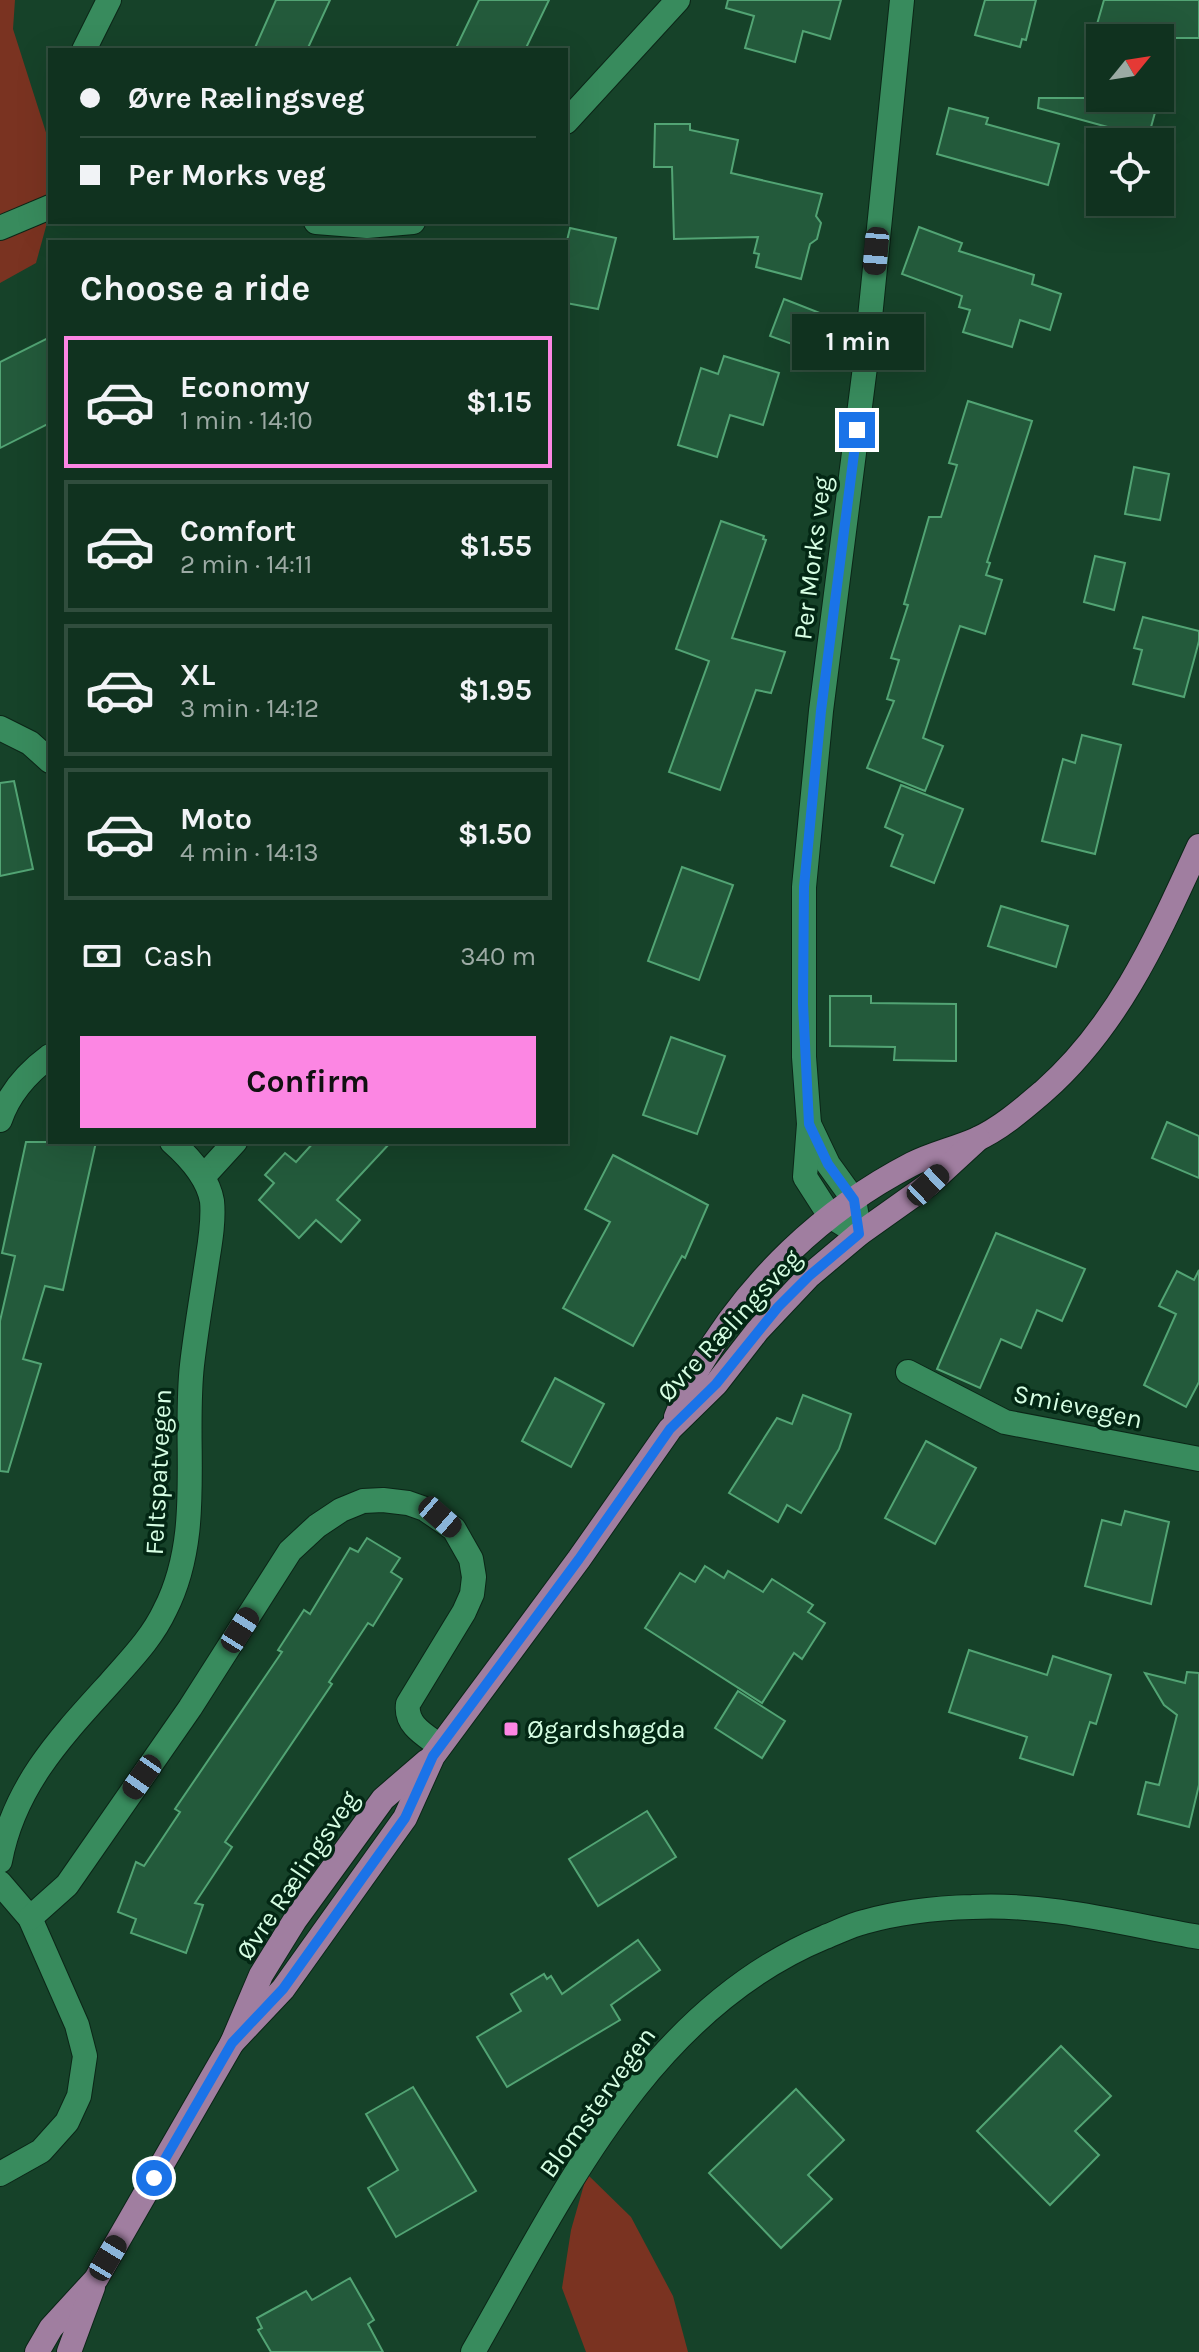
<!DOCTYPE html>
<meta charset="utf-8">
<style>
:root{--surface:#10321f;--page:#193a28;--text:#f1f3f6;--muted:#9caaa4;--line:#304d3d;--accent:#fc86e3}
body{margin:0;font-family:Karla,sans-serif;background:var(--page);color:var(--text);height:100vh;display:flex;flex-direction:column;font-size:30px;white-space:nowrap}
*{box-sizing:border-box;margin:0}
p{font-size:26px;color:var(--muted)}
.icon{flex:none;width:44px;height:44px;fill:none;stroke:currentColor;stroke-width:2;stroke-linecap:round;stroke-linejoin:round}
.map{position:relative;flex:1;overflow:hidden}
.side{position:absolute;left:48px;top:240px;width:520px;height:904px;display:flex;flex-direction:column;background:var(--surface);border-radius:0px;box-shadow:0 8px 32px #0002,0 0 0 2px var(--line)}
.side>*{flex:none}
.banner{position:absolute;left:48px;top:48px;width:520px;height:176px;border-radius:0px;box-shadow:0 8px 32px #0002,0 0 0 2px var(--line);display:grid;align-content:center;height:176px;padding:0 32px;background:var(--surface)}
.needle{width:52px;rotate:60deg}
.controls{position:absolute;left:1086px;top:24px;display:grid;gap:16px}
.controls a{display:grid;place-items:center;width:88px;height:88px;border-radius:0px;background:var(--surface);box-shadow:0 8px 32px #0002,0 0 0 2px var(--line);font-size:40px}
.end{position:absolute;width:36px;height:36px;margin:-18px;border:10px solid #1a73e8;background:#fff;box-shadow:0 0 0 4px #fff}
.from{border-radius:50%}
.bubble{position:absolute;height:56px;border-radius:0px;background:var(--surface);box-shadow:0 8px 32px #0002,0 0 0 2px var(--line);font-size:26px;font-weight:700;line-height:56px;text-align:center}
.car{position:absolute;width:24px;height:48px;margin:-24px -12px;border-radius:10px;box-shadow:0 0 6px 2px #0007;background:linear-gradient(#222 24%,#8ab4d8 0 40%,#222 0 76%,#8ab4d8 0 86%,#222 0)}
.banner b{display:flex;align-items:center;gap:28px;height:76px;font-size:30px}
.banner b+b{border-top:2px solid var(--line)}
.banner i{width:20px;height:20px;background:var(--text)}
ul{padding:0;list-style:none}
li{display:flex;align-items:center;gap:24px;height:132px;margin:0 16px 12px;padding:0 16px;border:4px solid var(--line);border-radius:0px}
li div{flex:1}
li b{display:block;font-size:30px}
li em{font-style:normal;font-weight:700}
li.selected{border-color:var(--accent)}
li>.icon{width:72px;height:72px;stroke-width:1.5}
h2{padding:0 32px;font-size:36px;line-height:96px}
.pay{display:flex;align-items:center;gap:20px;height:88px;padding:0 32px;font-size:30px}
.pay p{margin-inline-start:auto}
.action{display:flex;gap:16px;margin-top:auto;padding:16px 32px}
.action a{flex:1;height:92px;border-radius:0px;background:var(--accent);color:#111;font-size:32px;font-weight:700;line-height:92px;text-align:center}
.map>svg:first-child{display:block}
.green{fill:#7a3321}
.building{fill:#235a3b;stroke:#52a474;stroke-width:2}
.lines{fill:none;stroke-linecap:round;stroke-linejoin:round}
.minor-casing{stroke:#0b2617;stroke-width:26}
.major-casing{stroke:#0b2617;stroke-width:26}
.minor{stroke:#388b5d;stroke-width:24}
.major{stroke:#a07ea0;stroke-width:24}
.route{stroke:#1a73e8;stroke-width:10}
.poi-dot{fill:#fc86e3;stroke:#032714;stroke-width:3}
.labels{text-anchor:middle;stroke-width:7;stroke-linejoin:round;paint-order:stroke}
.street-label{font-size:26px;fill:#d6fee3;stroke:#032714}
.poi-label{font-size:26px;fill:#d6fee3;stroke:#032714;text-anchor:start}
</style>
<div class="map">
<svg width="1199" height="2352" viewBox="0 0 1199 2352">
<rect width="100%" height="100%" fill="#164229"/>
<g class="green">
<path d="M 0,0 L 15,0 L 13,29 L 50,145 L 50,212 L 36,263 L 0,283 Z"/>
<path d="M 587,2174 L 631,2217 L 673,2296 L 688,2352 L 586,2352 L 562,2288 L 571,2230 Z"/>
</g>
<g class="building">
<path d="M 276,0 L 330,0 L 307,50 L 254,50 Z"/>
<path d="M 479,0 L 549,0 L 525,50 L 455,50 Z"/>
<path d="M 728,0 L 841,0 L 830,39 L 803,31 L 795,62 L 745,48 L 754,16 L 726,8 Z"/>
<path d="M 985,0 L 1036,0 L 1026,40 L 1022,39 L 1020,47 L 975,35 Z"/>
<path d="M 1104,0 L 1199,0 L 1199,38 L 1093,38 Z"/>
<path d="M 1039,98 L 1159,98 L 1148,138 L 1038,108 Z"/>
<path d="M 949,108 L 988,118 L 986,124 L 1059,144 L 1048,185 L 937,154 Z"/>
<path d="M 655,124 L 690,124 L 690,130 L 738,140 L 731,173 L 822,194 L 816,216 L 821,223 L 817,239 L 810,244 L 801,279 L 756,267 L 759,254 L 754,253 L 758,237 L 674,239 L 672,167 L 654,167 Z"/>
<path d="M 919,227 L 962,243 L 959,251 L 1034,275 L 1032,284 L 1061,294 L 1050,330 L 1020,320 L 1012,347 L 963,332 L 970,310 L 959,307 L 962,296 L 902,274 Z"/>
<path d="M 570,228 L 616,238 L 598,309 L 566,303 L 566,245 Z"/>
<path d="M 784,299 L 825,315 L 811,351 L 770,336 Z"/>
<path d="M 50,337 L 50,423 L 0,448 L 0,362 Z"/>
<path d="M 724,356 L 779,373 L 763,425 L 730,415 L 717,457 L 678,445 L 701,368 L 718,374 Z"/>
<path d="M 968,401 L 1032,421 L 987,562 L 990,563 L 986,575 L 1002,580 L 985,634 L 960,626 L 923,738 L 943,746 L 925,791 L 867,768 L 894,701 L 887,699 L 899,660 L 891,658 L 908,605 L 904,604 L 929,517 L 941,517 L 957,465 L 949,463 Z"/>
<path d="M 1134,467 L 1169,474 L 1160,520 L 1125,514 Z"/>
<path d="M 721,521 L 764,536 L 763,539 L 766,540 L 732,638 L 785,652 L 771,693 L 756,690 L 720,790 L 669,772 L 709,661 L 676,649 Z"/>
<path d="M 1095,556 L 1125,563 L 1114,610 L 1084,602 Z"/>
<path d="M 1143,617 L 1199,631 L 1199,641 L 1184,697 L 1133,684 L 1142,650 L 1134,648 Z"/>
<path d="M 1082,735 L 1121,745 L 1095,854 L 1042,841 L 1063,759 L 1075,763 Z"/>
<path d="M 14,781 L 33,869 L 0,876 L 0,783 Z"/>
<path d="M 901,785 L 963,809 L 934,883 L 891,866 L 903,835 L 885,827 Z"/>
<path d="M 682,867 L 733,885 L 699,980 L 648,961 Z"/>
<path d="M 1001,906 L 1068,926 L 1056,967 L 988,946 Z"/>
<path d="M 830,996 L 871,996 L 871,1003 L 956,1004 L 956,1061 L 894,1060 L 895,1047 L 830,1046 Z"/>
<path d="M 671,1037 L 725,1056 L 697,1134 L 643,1115 Z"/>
<path d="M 1167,1122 L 1199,1136 L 1199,1178 L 1152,1158 Z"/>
<path d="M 26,1142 L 96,1142 L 63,1290 L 45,1286 L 23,1359 L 41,1364 L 8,1472 L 0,1471 L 0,1321 L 15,1256 L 2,1253 Z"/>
<path d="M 314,1142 L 391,1142 L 337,1200 L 360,1220 L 341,1242 L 316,1220 L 299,1238 L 259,1200 L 274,1183 L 265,1175 L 285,1153 L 296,1162 Z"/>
<path d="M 613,1155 L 708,1205 L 685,1258 L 682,1256 L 633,1346 L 563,1308 L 610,1222 L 585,1209 Z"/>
<path d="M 996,1233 L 1085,1269 L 1062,1321 L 1037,1310 L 1021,1348 L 1001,1339 L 980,1388 L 937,1369 Z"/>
<path d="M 1199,1270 L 1199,1382 L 1186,1407 L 1144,1385 L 1176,1314 L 1159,1306 L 1177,1271 L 1194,1280 Z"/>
<path d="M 555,1378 L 604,1404 L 571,1467 L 522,1441 Z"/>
<path d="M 803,1395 L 851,1414 L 839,1449 L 801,1513 L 787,1505 L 778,1522 L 729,1493 L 777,1418 L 792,1424 Z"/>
<path d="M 926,1441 L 976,1468 L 935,1544 L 885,1518 Z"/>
<path d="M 1125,1511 L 1169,1522 L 1151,1604 L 1085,1586 L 1102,1520 L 1121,1525 Z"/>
<path d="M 367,1538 L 400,1558 L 391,1572 L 402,1579 L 373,1626 L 368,1623 L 329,1682 L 332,1684 L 225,1842 L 232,1847 L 195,1903 L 203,1905 L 186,1953 L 131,1933 L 136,1919 L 118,1912 L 136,1862 L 144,1866 L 180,1812 L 175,1809 L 282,1652 L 278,1650 L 304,1610 L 310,1614 L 350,1548 L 358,1552 Z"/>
<path d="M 705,1566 L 724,1578 L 728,1571 L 763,1592 L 772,1579 L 813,1605 L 808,1612 L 825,1623 L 802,1659 L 794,1653 L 762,1703 L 645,1628 L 680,1573 L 695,1582 Z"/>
<path d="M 969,1650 L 1047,1675 L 1053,1656 L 1111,1675 L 1096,1724 L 1090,1722 L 1073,1775 L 1020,1758 L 1027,1737 L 949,1712 Z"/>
<path d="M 1187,1672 L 1199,1673 L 1199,1785 L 1189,1827 L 1138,1814 L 1146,1782 L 1159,1785 L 1177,1715 L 1164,1705 L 1145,1673 L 1185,1683 Z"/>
<path d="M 738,1691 L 785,1721 L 762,1758 L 715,1728 Z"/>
<path d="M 647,1811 L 676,1857 L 598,1906 L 569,1859 Z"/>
<path d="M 638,1940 L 660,1970 L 611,2005 L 620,2020 L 507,2087 L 477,2037 L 521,2011 L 511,1994 L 544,1974 L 547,1979 L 551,1976 L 562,1994 Z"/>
<path d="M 1061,2046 L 1111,2096 L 1075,2131 L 1099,2155 L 1050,2205 L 977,2131 Z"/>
<path d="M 413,2087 L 476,2191 L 396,2237 L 368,2188 L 398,2170 L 366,2114 Z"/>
<path d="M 796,2089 L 844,2140 L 808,2175 L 832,2199 L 781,2248 L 709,2173 Z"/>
<path d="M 350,2278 L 374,2320 L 368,2324 L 383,2352 L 271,2352 L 258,2330 L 262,2328 L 257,2318 L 306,2291 L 312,2300 Z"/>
</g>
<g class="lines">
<defs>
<g id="minor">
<path d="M 84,50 L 109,0"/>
<path d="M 566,122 L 678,0"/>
<path d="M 316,222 L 367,226 L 413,222"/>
<path d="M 0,228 L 50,207"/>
<path d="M 0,728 L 30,743 L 50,761"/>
<path d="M 0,1120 C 9,1093 27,1073 50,1056"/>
<path d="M 809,1124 L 828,1164 L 854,1200 L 857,1217"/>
<path d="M 203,1177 L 235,1142"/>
<path d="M 859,1234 L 830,1216 L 805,1177 L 809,1124 L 804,1057 L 804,887 L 821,711 L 865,367 L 902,0"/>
<path d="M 908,1372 L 1005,1422 L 1199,1459"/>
<path d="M 0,1861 C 14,1786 61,1737 110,1683 C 130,1660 152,1638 165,1610 C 204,1534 183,1446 192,1365 C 196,1330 202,1296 207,1262 C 210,1243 214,1221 212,1201 C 208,1178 189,1157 172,1142"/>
<path d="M 0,1883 L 30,1918 L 77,2025 L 85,2056 L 79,2096 L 67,2122 L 41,2151 L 0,2174"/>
<path d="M 30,1918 L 67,1885 L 190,1708 L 290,1551 L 317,1526 L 341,1510 L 363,1501 L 383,1500 L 408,1503 L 425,1509 L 454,1529 L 471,1559 L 474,1577 L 472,1594 L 464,1612 L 408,1704 C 405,1725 425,1735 440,1746"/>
<path d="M 473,2352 C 563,2195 648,2010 825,1937 C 838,1932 851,1925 864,1922 C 899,1912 936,1908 972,1907 C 1048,1903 1125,1924 1199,1937"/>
</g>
<g id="major">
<path d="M 676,1417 C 683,1400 690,1382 699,1367 C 749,1281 823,1210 912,1164 C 932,1154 954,1149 975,1140 C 1000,1129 1023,1109 1044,1091 C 1119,1025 1158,935 1199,846"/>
<path d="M 232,2043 L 283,1989 L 385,1846 L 405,1818 L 433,1756 L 579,1559 L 670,1429 L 716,1384 L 758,1330 L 809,1276 L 859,1234 L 928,1185 L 978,1139"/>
<path d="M 37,2352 L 51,2328 L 96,2279 L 232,2043 L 261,1975 L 295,1920 L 383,1799 L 427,1761"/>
<path d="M 69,2352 L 93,2287"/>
</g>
</defs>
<use href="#minor" class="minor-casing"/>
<use href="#major" class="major-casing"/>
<use href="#minor" class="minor"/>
<use href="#major" class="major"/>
</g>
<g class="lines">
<path class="route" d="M 154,2178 L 232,2043 L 283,1989 L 405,1818 L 433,1756 L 579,1559 L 670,1429 L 716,1384 L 778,1307 L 809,1276 L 859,1234 L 854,1200 L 828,1164 L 809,1124 L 803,1004 L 804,887 L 821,711 L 857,430"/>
</g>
<rect class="poi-dot" x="503" y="1721" width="16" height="16" rx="4"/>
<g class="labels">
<g class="street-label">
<text transform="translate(812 558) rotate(-83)" y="9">Per Morks veg</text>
<text transform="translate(729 1325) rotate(-47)" y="9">Øvre Rælingsveg</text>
<text transform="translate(1078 1406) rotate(12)" y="9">Smievegen</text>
<text transform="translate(158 1472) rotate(-87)" y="9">Feltspatvegen</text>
<text transform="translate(297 1875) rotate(-56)" y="9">Øvre Rælingsveg</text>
<text transform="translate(597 2102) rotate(-54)" y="9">Blomstervegen</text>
</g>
<g class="poi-label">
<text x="527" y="1738">Øgardshøgda</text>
</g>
</g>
</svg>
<div class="controls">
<a><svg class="needle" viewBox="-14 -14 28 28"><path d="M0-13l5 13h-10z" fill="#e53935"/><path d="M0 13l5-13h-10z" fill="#9caaa4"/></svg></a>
<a><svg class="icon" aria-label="locate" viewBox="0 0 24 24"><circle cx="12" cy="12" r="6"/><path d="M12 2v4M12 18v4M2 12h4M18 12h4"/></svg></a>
</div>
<i class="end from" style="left:154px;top:2178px"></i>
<i class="end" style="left:857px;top:430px"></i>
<div class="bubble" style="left:792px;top:314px;width:132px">1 min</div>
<i class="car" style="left:876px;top:251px;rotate:185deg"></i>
<i class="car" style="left:928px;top:1185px;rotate:47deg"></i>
<i class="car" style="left:440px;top:1517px;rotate:131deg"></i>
<i class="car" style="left:240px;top:1630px;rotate:32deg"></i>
<i class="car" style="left:142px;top:1777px;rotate:215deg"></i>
<i class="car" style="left:108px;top:2258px;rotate:31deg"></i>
<div class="banner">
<b><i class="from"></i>Øvre Rælingsveg</b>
<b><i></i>Per Morks veg</b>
</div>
<section class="side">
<h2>Choose a ride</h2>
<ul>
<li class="selected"><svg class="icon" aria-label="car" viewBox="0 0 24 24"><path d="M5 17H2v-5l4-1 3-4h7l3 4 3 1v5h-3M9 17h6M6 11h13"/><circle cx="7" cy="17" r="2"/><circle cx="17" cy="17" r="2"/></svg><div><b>Economy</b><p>1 min · 14:10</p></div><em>$1.15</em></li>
<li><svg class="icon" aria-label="car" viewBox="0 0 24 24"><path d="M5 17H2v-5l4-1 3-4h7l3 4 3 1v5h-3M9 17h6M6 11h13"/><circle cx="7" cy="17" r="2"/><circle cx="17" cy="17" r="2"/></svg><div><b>Comfort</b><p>2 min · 14:11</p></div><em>$1.55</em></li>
<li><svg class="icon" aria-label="car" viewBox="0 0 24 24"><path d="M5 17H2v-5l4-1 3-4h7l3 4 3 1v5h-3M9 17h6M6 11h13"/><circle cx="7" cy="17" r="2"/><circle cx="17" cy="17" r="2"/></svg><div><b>XL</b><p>3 min · 14:12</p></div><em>$1.95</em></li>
<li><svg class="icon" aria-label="car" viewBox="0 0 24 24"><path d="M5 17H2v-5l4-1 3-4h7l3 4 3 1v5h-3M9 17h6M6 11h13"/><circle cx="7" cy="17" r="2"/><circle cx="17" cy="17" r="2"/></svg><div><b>Moto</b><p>4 min · 14:13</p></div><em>$1.50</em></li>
</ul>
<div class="pay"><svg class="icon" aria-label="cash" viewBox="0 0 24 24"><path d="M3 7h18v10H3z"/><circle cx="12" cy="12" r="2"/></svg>Cash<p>340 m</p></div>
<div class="action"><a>Confirm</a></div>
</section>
</div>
